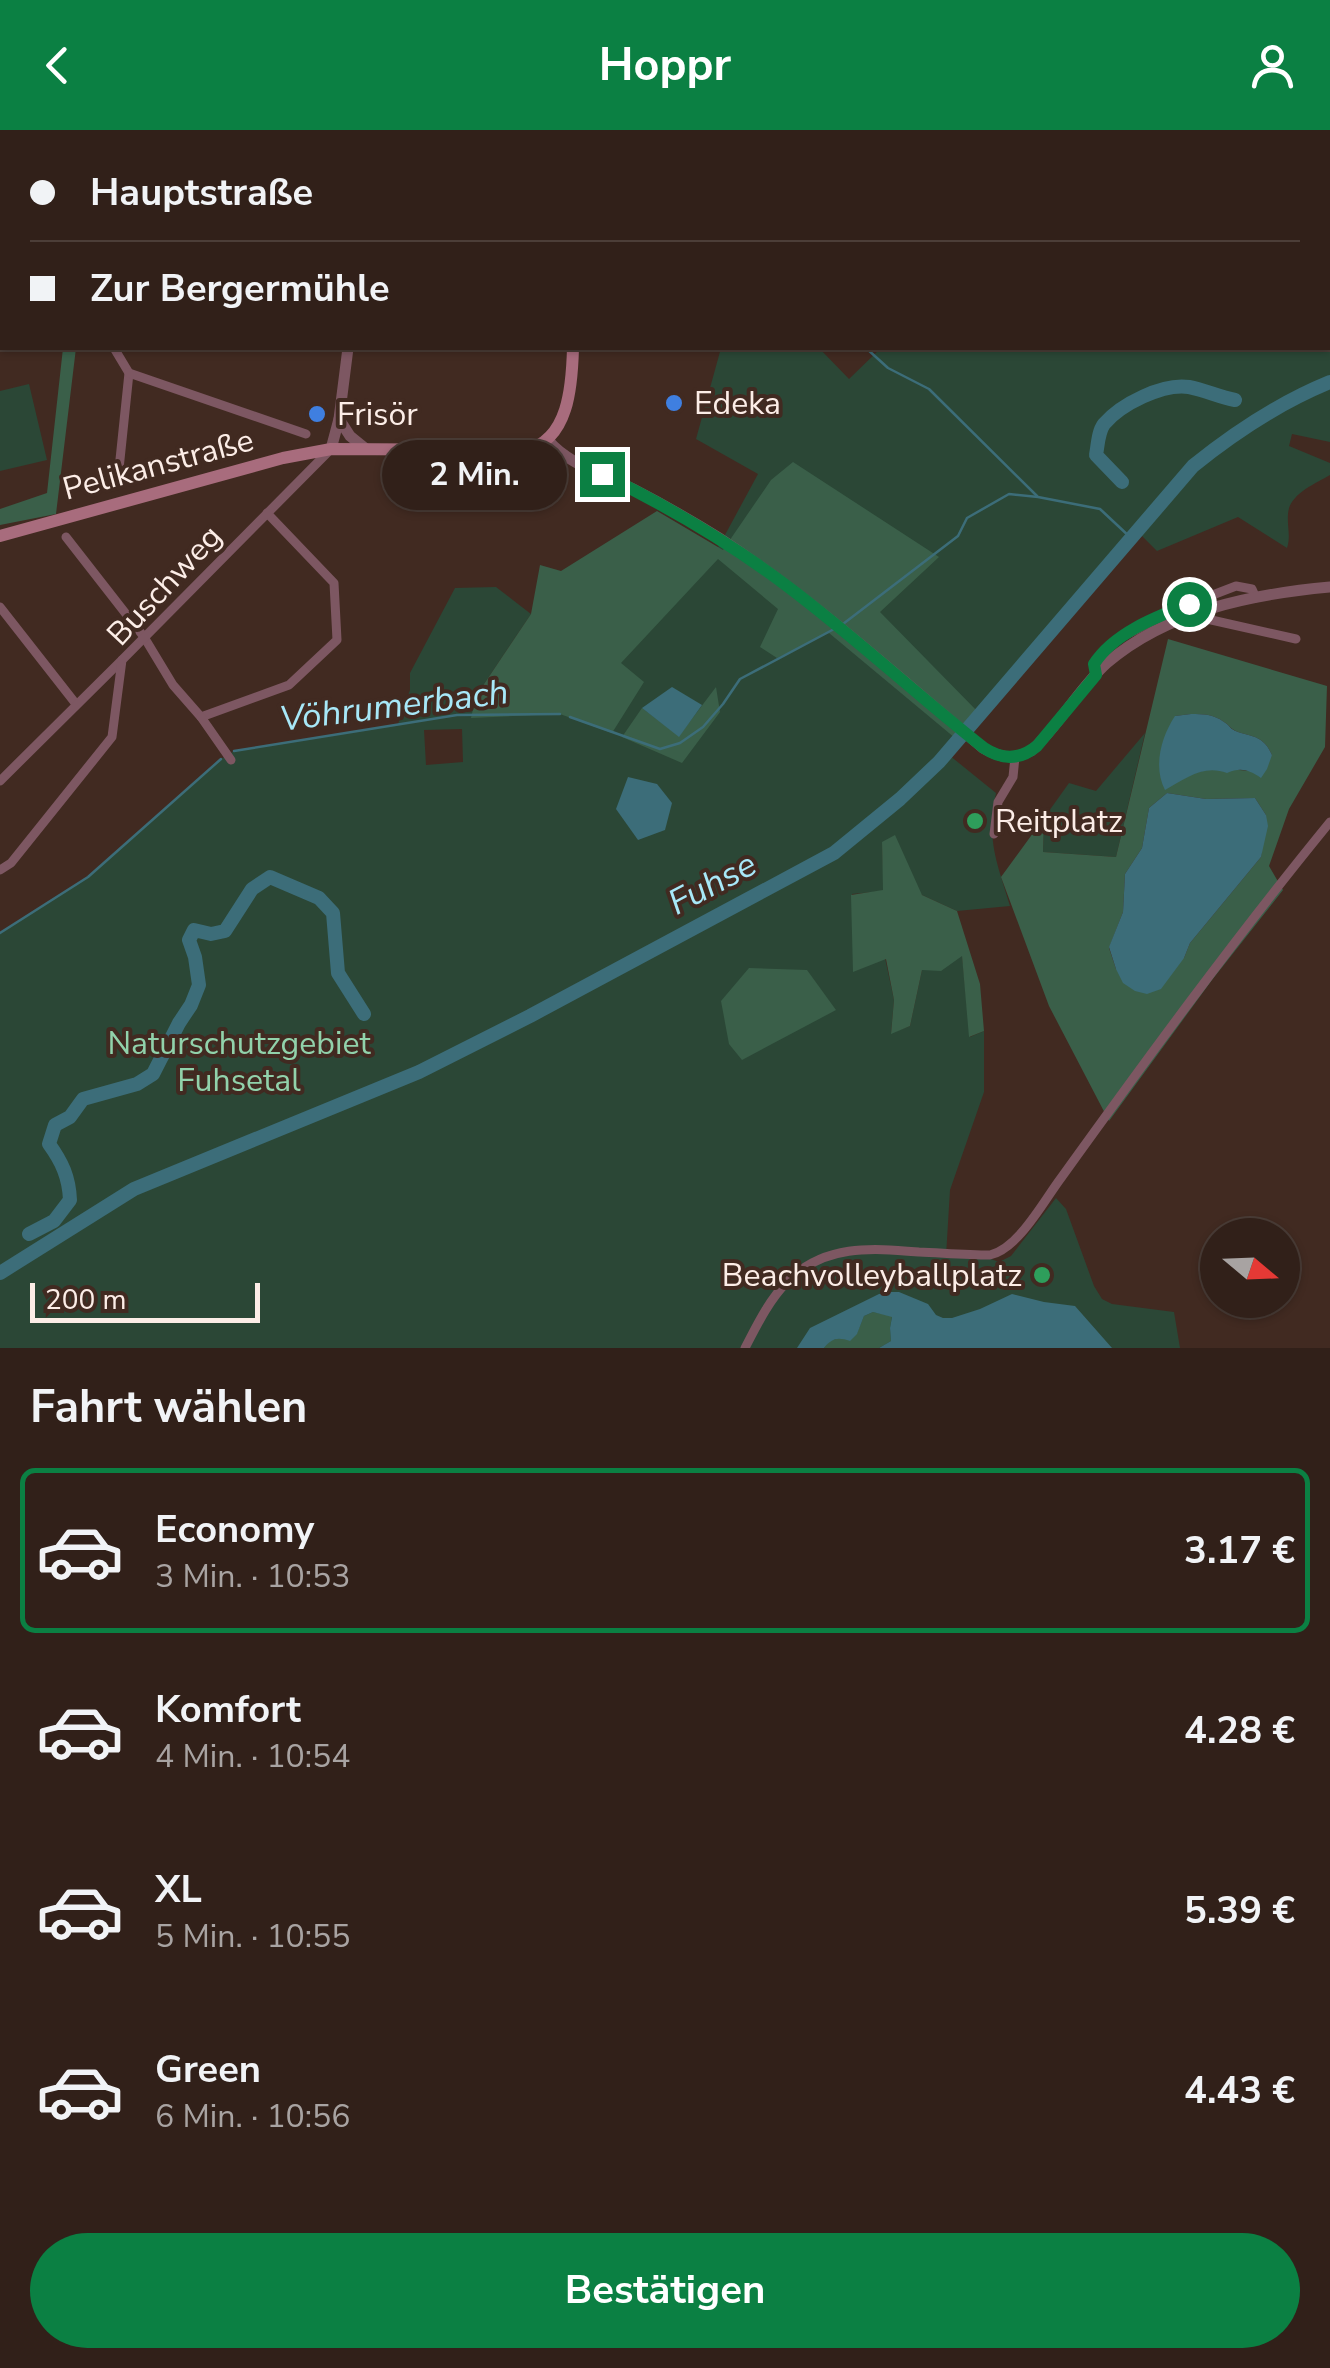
<!DOCTYPE html>
<html lang="de">
<meta charset="utf-8">
<style>
:root{--surface:#312019;--page:#392822;--text:#f1f3f6;--muted:#a8a3a2;--line:#4c3e38;--accent:#0b8043}
body{margin:0;font-family:"Nunito Sans",sans-serif;background:var(--page);color:var(--text);height:100vh;display:flex;flex-direction:column;font-size:38px;white-space:nowrap}
*{box-sizing:border-box;margin:0}
p{font-size:32px;color:var(--muted)}
.icon{flex:none;width:55px;height:55px;fill:none;stroke:currentColor;stroke-width:2;stroke-linecap:round;stroke-linejoin:round}
.map{position:relative;height:1218px;overflow:hidden}
.drawer{display:flex;flex-direction:column;background:var(--surface);flex:1}
.drawer>*{flex:none}
.hud{position:absolute;left:0px;top:0px;width:1330px;height:220px;box-shadow:0 2px 8px #0004,0 0 0 2px var(--line);display:grid;align-content:center;height:220px;padding:0 30px;background:var(--surface)}
.needle{width:65px;rotate:109deg}
.controls{position:absolute;left:1200px;top:1088px;display:grid;gap:20px}
.controls a{display:grid;place-items:center;width:100px;height:100px;border-radius:50%;background:var(--surface);box-shadow:0 2px 8px #0004,0 0 0 2px var(--line);font-size:50px}
.scale{position:absolute;left:30px;bottom:25px;width:230px;box-sizing:border-box;padding-left:10px;border:5px solid #fcede7;border-top:0;font-size:28px;line-height:35px;white-space:nowrap;color:#fcede7;-webkit-text-stroke:8px #412a21;paint-order:stroke}
.end{position:absolute;width:45px;height:45px;margin:-22px;border:12px solid #0b8043;background:#fff;box-shadow:0 0 0 5px #fff}
.from{border-radius:50%}
.bubble{position:absolute;height:70px;border-radius:35px;background:var(--surface);box-shadow:0 2px 8px #0004,0 0 0 2px var(--line);font-size:32px;font-weight:700;line-height:70px;text-align:center}
.hud b{display:flex;align-items:center;gap:35px;height:95px;font-size:38px}
.hud b+b{border-top:2px solid var(--line)}
.hud i{width:25px;height:25px;background:var(--text)}
ul{padding:0;list-style:none}
li{display:flex;align-items:center;gap:30px;height:165px;margin:0 20px 15px;padding:0 10px;border:5px solid transparent;border-radius:15px}
li div{flex:1}
li b{display:block;font-size:38px}
li em{font-style:normal;font-weight:700}
li.selected{border-color:var(--accent)}
li>.icon{width:90px;height:90px;stroke-width:1.5}
h2{padding:0 30px;font-size:45px;line-height:120px}
.action{display:flex;gap:20px;margin-top:auto;padding:20px 30px}
.action a{flex:1;height:115px;border-radius:60px;background:var(--accent);color:#fff;font-size:40px;font-weight:700;line-height:115px;text-align:center}
header{display:flex;justify-content:space-between;align-items:center;height:130px;padding:0 30px;background:var(--accent);color:#fff;font-size:45px;font-weight:700}
.map>svg:first-child{display:block}
.green{fill:#2b4736;fill-rule:evenodd}
.forest{fill:#3a5f49;fill-rule:evenodd}
.water{fill:#3c6d79}
.lines{fill:none;stroke-linecap:round;stroke-linejoin:round}
.stream{stroke:#3c6d79;stroke-width:2.5}
.river{stroke:#3c6d79;stroke-width:14}
.minor{stroke:#7d5762;stroke-width:9}
.tertiary{stroke:#7d5762;stroke-width:11}
.secondary{stroke:#a86c7d;stroke-width:12}
.route{stroke:#0b8043;stroke-width:12}
.shop-dot{fill:#3f7fe0;stroke:#412a21;stroke-width:4}
.leisure-dot{fill:#2e9e5b;stroke:#412a21;stroke-width:4}
.labels{text-anchor:middle;stroke-width:8;stroke-linejoin:round;paint-order:stroke}
.poi-label{font-size:32px;fill:#fcede7;stroke:#412a21;text-anchor:start}
.street-label{font-size:32px;fill:#fcede7;stroke:#412a21}
.park-label{font-size:32px;fill:#91d2ab;stroke:#412a21}
.water-label{font-size:35px;font-style:italic;fill:#a7e8f8;stroke:#412a21}
</style>
<header><svg class="icon" aria-label="back" viewBox="0 0 24 24"><path d="M15 5l-7 7 7 7"/></svg>Hoppr<svg class="icon" aria-label="person" viewBox="0 0 24 24"><circle cx="12" cy="8" r="4"/><path d="M4 21q1-7 8-7t8 7"/></svg></header>
<div class="map">
<svg width="1330" height="1218" viewBox="0 0 1330 1218">
<rect width="100%" height="100%" fill="#412a21"/>
<g class="green">
<path d="M 1020,0 L 1330,0 L 1330,312 L 1292,304 L 1289,316 L 1330,333 L 1330,345 C 1315,354 1289,364 1288,384 C 1287,397 1291,406 1287,418 L 1238,387 L 1157,421 L 1135,399 L 978,582 L 975,579 L 953,606 L 955,608 L 921,647 L 828,724 L 829,727 L 835,724 L 925,652 L 949,625 L 996,663 C 986,711 997,732 1010,776 L 957,781 L 922,765 L 882,713 L 884,761 L 852,764 L 854,841 L 885,828 L 894,870 L 891,903 L 910,896 L 922,840 L 962,825 L 970,907 L 984,901 L 984,962 L 950,1060 L 946,1126 L 991,1129 L 999,1132 L 1011,1126 L 1056,1068 L 1066,1079 L 1094,1156 L 1102,1169 L 1112,1174 L 1174,1182 L 1180,1218 L 0,1218 L 0,803 L 88,747 L 221,629 L 234,621 L 398,594 L 410,560 L 410,543 L 455,458 L 496,457 L 531,484 L 476,566 L 653,487 L 719,416 L 758,344 L 696,309 L 721,218 L 819,218 L 849,249 L 881,218 L 1328,218 L 1328,2 L 1017,2 ZM 462,599 L 463,632 L 426,635 L 424,600 Z"/>
<path d="M 29,254 L 47,330 L 0,341 L 0,261 Z"/>
<path d="M 1145,603 L 1116,727 L 1043,722 L 1044,688 L 1069,653 L 1096,661 Z"/>
</g>
<g class="forest">
<path d="M 63,218 L 76,218 L 56,384 L 0,395 L 0,379 L 47,363 Z"/>
<path d="M 793,332 L 939,427 L 880,482 L 978,582 L 955,608 L 829,503 L 777,528 L 760,517 L 778,479 L 718,429 L 621,533 L 644,552 L 612,603 L 560,584 L 471,588 L 476,566 L 531,484 L 540,435 L 561,441 L 657,381 L 723,420 L 771,350 Z"/>
<path d="M 1168,509 L 1327,556 L 1325,617 L 1289,679 L 1269,736 L 1283,760 L 1212,850 L 1109,991 L 1049,876 L 1001,747 L 1044,688 L 1043,722 L 1116,727 ZM 1191,584 C 1204,584 1213,584 1224,592 C 1233,598 1229,598 1238,602 C 1255,607 1264,607 1272,625 L 1251,641 L 1215,638 L 1194,643 L 1175,586 ZM 1167,663 L 1206,669 L 1255,668 L 1266,685 L 1261,727 L 1190,813 L 1184,828 L 1116,839 L 1109,818 L 1123,782 L 1125,744 L 1142,718 L 1149,678 Z"/>
<path d="M 716,557 L 720,582 L 682,633 L 622,607 L 642,578 L 679,606 Z"/>
<path d="M 895,705 L 922,765 L 957,781 L 980,854 L 984,901 L 969,907 L 962,826 L 941,841 L 922,840 L 910,896 L 891,904 L 894,870 L 886,829 L 853,842 L 851,765 L 883,760 L 882,712 Z"/>
<path d="M 749,838 L 807,840 L 836,880 L 742,930 L 729,914 L 721,871 Z"/>
<path d="M 873,1182 L 892,1186 L 890,1198 L 891,1211 L 879,1218 L 824,1218 L 829,1211 L 857,1203 L 864,1186 Z"/>
</g>
<g class="water">
<path d="M 672,557 L 702,575 L 679,607 L 642,578 Z"/>
<path d="M 1191,584 C 1204,584 1213,584 1224,592 C 1233,598 1228,598 1238,602 C 1255,607 1264,607 1272,625 L 1267,639 L 1261,648 C 1249,640 1241,637 1227,643 C 1204,634 1186,648 1165,660 C 1153,637 1161,607 1175,586 Z"/>
<path d="M 628,647 L 657,654 L 672,673 L 665,700 L 638,710 L 616,679 Z"/>
<path d="M 1167,663 L 1206,669 L 1255,668 L 1266,685 L 1268,696 L 1261,727 L 1190,813 L 1184,828 L 1161,859 L 1147,864 L 1135,861 L 1123,853 L 1116,839 L 1109,817 L 1123,782 L 1125,744 L 1142,718 L 1149,678 Z"/>
<path d="M 889,1162 L 899,1162 L 928,1174 L 936,1185 L 943,1188 L 952,1188 L 980,1179 L 1012,1164 L 1044,1172 L 1075,1176 L 1112,1218 L 879,1218 L 891,1211 L 890,1198 L 892,1187 L 873,1182 L 864,1186 L 857,1204 L 850,1211 C 838,1207 832,1208 824,1218 L 797,1218 L 810,1198 L 879,1164 Z"/>
</g>
<g class="lines">
<g class="stream">
<path d="M 1263,0 L 1263,2"/>
<path d="M 1328,72 L 1330,71"/>
<path d="M 866,218 L 888,238 L 929,259 L 1037,366"/>
<path d="M 843,494 L 958,406 L 967,388 L 1009,364 L 1038,367 L 1100,379 L 1131,408"/>
<path d="M 570,587 L 660,619 L 680,613 L 703,597 L 723,574 L 740,549 L 836,498"/>
<path d="M 234,621 L 457,585 L 560,584"/>
<path d="M 0,803 L 88,747 L 221,629"/>
</g>
<g class="river">
<path d="M 1328,132 L 1330,133"/>
<path d="M 1122,352 L 1096,325 C 1098,315 1098,302 1104,294 C 1121,274 1163,253 1189,257 C 1205,260 1219,267 1235,270"/>
<path d="M 29,1104 L 54,1091 L 70,1070 C 69,1047 62,1032 49,1014 L 55,995 L 70,987 L 83,969 L 137,954 L 153,944 L 179,893 L 191,875 L 199,855 L 195,827 L 189,810 L 194,800 L 211,804 L 225,801 L 252,759 L 270,747 L 319,768 L 333,783 L 338,843 L 364,884"/>
<path d="M 0,1143 L 134,1059 L 419,942 L 530,886 L 834,723 L 900,669 L 939,632 L 1193,336 C 1235,302 1281,272 1330,252"/>
</g>
<g class="minor">
<path d="M 282,0 L 283,2"/>
<path d="M 556,0 L 556,2"/>
<path d="M 633,0 L 633,2"/>
<path d="M 160,2 L 165,0"/>
<path d="M 0,13 L 2,18"/>
<path d="M 114,218 L 129,243 L 119,339"/>
<path d="M 129,243 L 306,304"/>
<path d="M 66,407 L 144,507 L 173,555 L 201,587 L 289,555 L 337,510 L 334,453 L 267,383"/>
<path d="M 0,477 L 76,574"/>
<path d="M 1200,483 L 1207,489 L 1296,509"/>
<path d="M 1095,545 L 1094,533 L 1101,524 L 1122,507 L 1171,481 L 1236,456 L 1252,459 L 1256,468"/>
<path d="M 201,587 L 231,630"/>
<path d="M 0,651 L 122,530"/>
<path d="M 994,704 L 998,672 L 1013,647 L 1015,627"/>
<path d="M 0,740 L 11,733 L 112,607 L 122,530 L 329,321"/>
<path d="M 745,1218 C 757,1195 769,1170 787,1152 C 824,1114 871,1118 919,1122 C 943,1123 966,1125 990,1125 C 1019,1118 1043,1072 1061,1048 C 1148,927 1236,807 1330,692"/>
</g>
<g class="tertiary">
<path d="M 372,0 L 372,2"/>
<path d="M 339,289 L 350,306 L 366,319"/>
<path d="M 548,310 C 567,334 605,345 633,359 C 662,374 692,391 719,408 C 814,470 897,546 983,618 C 1000,628 1014,630 1031,621 C 1060,595 1078,559 1107,533 C 1167,481 1253,464 1330,457"/>
<path d="M 331,319 L 339,289 L 348,218"/>
</g>
<g class="secondary">
<path d="M 804,2 L 804,0"/>
<path d="M 0,406 L 283,328 L 331,319 L 525,320 C 569,311 572,255 573,218"/>
</g>
</g>
<g class="lines">
<path class="route" d="M 602,344 C 667,376 729,412 787,456 C 855,507 917,565 984,618 C 1002,630 1020,630 1037,616 L 1096,545 L 1094,534 C 1114,503 1156,487 1189,474"/>
</g>
<g class="shop-dot">
<circle cx="674" cy="273" r="10"/>
<circle cx="317" cy="284" r="10"/>
</g>
<g class="leisure-dot">
<circle cx="975" cy="691" r="10"/>
<circle cx="1042" cy="1145" r="10"/>
</g>
<g class="labels">
<g class="poi-label">
<text x="694" y="284">Edeka</text>
<text x="337" y="295">Frisör</text>
<text x="995" y="702">Reitplatz</text>
<text x="1022" y="1156" text-anchor="end">Beachvolleyballplatz</text>
</g>
<g class="street-label">
<text transform="translate(158 334) rotate(-15)" y="11">Pelikanstraße</text>
<text transform="translate(164 455) rotate(-47)" y="11">Buschweg</text>
</g>
<g class="park-label">
<text x="239" y="924">Naturschutzgebiet<tspan x="239" dy="37">Fuhsetal</tspan></text>
</g>
<g class="water-label">
<text transform="translate(394 575) rotate(-7)" y="12">Vöhrumerbach</text>
<text transform="translate(712 753) rotate(-28)" y="12">Fuhse</text>
</g>
</g>
</svg>
<div class="controls">
<a><svg class="needle" viewBox="-14 -14 28 28"><path d="M0-13l5 13h-10z" fill="#e53935"/><path d="M0 13l5-13h-10z" fill="#a8a3a2"/></svg></a>
</div>
<div class="scale">200 m</div>
<i class="end from" style="left:1189px;top:474px"></i>
<i class="end" style="left:602px;top:344px"></i>
<div class="bubble" style="left:382px;top:310px;width:185px">2 Min.</div>
<div class="hud">
<b><i class="from"></i>Hauptstraße</b>
<b><i></i>Zur Bergermühle</b>
</div>
</div>
<section class="drawer">
<h2>Fahrt wählen</h2>
<ul>
<li class="selected"><svg class="icon" aria-label="car" viewBox="0 0 24 24"><path d="M5 17H2v-5l4-1 3-4h7l3 4 3 1v5h-3M9 17h6M6 11h13"/><circle cx="7" cy="17" r="2"/><circle cx="17" cy="17" r="2"/></svg><div><b>Economy</b><p>3 Min. · 10:53</p></div><em>3.17 €</em></li>
<li><svg class="icon" aria-label="car" viewBox="0 0 24 24"><path d="M5 17H2v-5l4-1 3-4h7l3 4 3 1v5h-3M9 17h6M6 11h13"/><circle cx="7" cy="17" r="2"/><circle cx="17" cy="17" r="2"/></svg><div><b>Komfort</b><p>4 Min. · 10:54</p></div><em>4.28 €</em></li>
<li><svg class="icon" aria-label="car" viewBox="0 0 24 24"><path d="M5 17H2v-5l4-1 3-4h7l3 4 3 1v5h-3M9 17h6M6 11h13"/><circle cx="7" cy="17" r="2"/><circle cx="17" cy="17" r="2"/></svg><div><b>XL</b><p>5 Min. · 10:55</p></div><em>5.39 €</em></li>
<li><svg class="icon" aria-label="car" viewBox="0 0 24 24"><path d="M5 17H2v-5l4-1 3-4h7l3 4 3 1v5h-3M9 17h6M6 11h13"/><circle cx="7" cy="17" r="2"/><circle cx="17" cy="17" r="2"/></svg><div><b>Green</b><p>6 Min. · 10:56</p></div><em>4.43 €</em></li>
</ul>
<div class="action"><a>Bestätigen</a></div>
</section>
